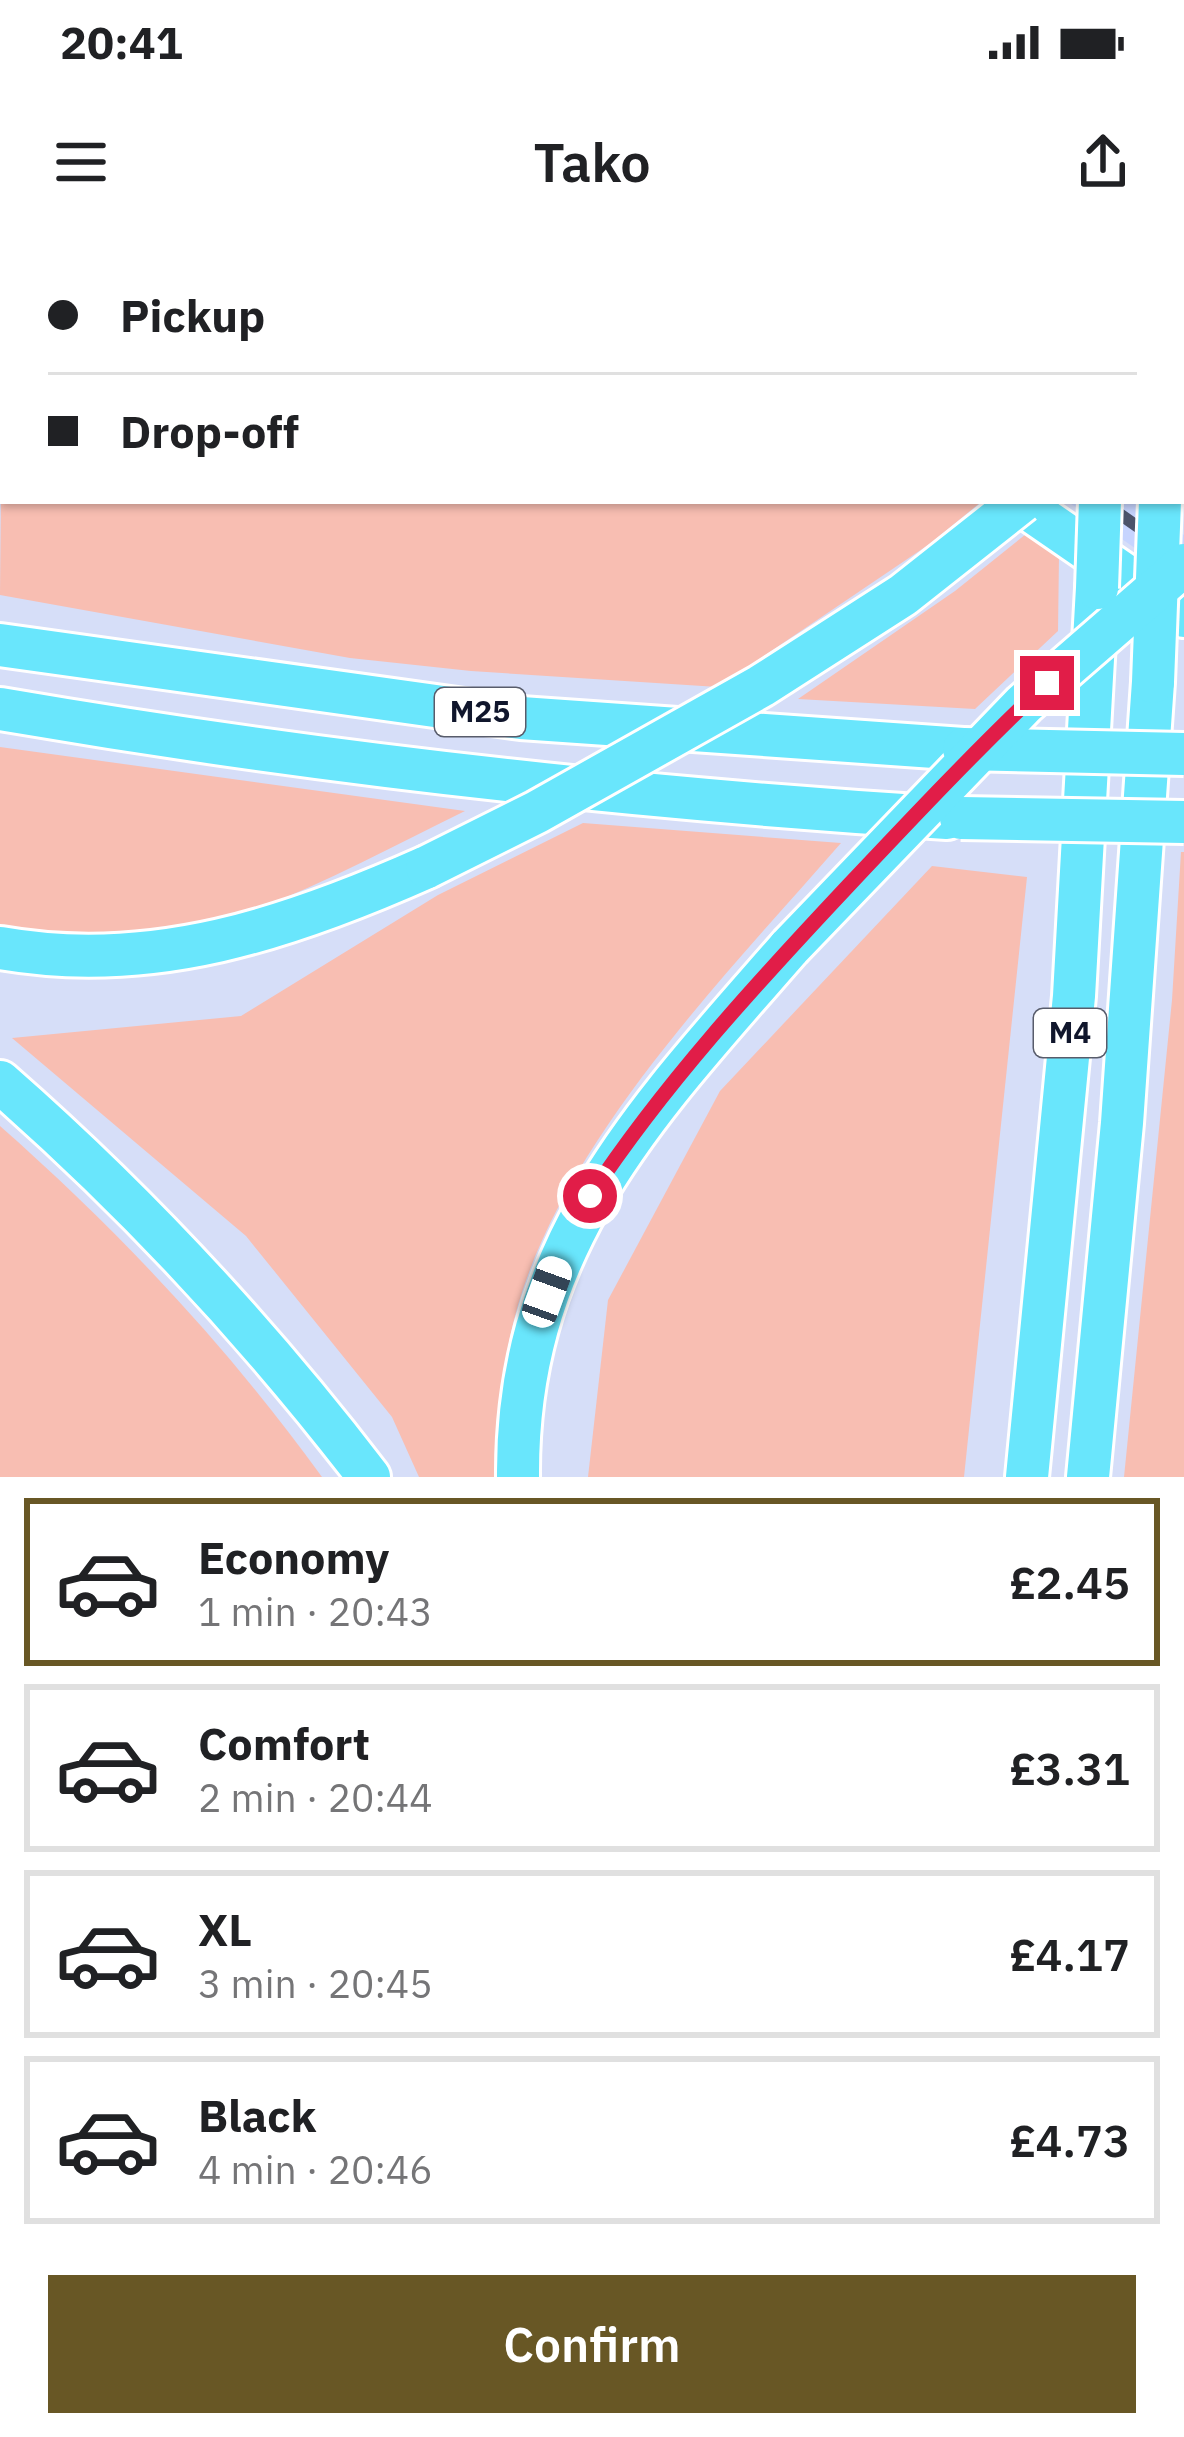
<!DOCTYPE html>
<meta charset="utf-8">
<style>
:root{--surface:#fff;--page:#f6f6f6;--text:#202124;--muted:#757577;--line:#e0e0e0;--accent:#685725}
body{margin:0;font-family:"IBM Plex Sans",sans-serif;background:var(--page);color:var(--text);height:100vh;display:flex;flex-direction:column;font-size:45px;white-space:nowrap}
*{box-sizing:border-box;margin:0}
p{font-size:39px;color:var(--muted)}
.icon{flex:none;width:66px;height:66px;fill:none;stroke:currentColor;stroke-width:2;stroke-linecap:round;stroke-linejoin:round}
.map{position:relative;height:1237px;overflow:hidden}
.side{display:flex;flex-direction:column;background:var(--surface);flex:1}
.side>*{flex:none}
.guide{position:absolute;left:0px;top:0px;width:1185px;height:264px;box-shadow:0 3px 9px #0004;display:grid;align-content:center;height:264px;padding:0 48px;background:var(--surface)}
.end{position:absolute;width:54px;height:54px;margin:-27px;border:15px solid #e11d48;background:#fff;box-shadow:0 0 0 6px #fff}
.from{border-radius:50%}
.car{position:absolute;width:36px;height:72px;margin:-36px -18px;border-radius:15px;box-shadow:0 0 9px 3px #0007;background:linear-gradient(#fff 24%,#345 0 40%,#fff 0 76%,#345 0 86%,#fff 0)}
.guide b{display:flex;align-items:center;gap:42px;height:114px;font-size:45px}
.guide b+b{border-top:3px solid var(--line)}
.guide i{width:30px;height:30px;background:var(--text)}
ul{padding:21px 0 0;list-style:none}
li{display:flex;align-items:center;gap:36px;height:168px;margin:0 24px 18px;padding:0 24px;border:6px solid var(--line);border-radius:0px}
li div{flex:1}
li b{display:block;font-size:45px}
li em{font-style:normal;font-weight:600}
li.active{border-color:var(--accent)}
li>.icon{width:108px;height:108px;stroke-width:1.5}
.action{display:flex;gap:24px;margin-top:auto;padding:24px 48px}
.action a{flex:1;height:138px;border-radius:0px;background:var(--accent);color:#fff;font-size:48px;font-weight:600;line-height:138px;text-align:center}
.status{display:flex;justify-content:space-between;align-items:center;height:84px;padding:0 60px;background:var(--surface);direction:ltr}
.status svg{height:33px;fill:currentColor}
header{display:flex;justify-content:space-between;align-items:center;height:156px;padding:0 48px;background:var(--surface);font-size:54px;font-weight:600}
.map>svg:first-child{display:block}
.built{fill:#c6d4fe}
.green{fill:#f8beb2}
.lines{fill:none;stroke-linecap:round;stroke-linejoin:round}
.motorway-casing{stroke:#fff;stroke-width:48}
.motorway{stroke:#69e6fc;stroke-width:42}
.rail-casing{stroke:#4c536a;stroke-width:12}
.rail{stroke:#fff;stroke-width:8;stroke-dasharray:22;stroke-linecap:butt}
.motorway-bridge-casing{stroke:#fff;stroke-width:48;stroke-linecap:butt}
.motorway-bridge{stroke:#69e6fc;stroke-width:42}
.route{stroke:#e11d48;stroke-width:15}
.labels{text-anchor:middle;stroke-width:12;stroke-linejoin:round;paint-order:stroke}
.shield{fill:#fff;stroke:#585c6b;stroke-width:3}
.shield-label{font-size:30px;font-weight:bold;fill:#10162c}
</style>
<div class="status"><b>20:41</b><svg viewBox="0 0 49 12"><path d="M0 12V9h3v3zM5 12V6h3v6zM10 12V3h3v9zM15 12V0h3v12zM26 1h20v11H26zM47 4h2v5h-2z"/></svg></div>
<header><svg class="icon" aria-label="menu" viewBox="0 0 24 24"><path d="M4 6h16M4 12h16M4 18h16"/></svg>Tako<svg class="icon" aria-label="share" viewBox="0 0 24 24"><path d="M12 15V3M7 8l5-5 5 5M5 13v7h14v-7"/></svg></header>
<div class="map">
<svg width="1184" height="1237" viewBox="0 0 1184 1237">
<rect width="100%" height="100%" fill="#d6def8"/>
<path class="built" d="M 1067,261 L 1135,261 L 1184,295 L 1184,342 Z"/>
<g class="green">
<path d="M 3,30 L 3,261 L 981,262 L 931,303 L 718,447 L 471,431 L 350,418 L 0,355 Z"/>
<path d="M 1026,294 L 1059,316 L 1058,391 L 975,469 L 798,459 L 955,351 Z"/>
<path d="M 0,507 L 465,571 C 372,616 277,671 175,694 C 118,707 58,699 0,693 Z"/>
<path d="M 583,583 L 841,603 C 727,734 568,895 518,1065 C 502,1122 497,1178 497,1237 L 419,1237 L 392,1177 L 246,996 L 12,798 L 241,776 L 438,655 Z"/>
<path d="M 1181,612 L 1184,612 L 1184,1237 L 1124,1237 L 1172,760 Z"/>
<path d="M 932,626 L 1027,637 L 964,1237 L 588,1237 L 608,1060 L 720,851 Z"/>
<path d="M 0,886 C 120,992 228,1107 322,1237 L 0,1237 Z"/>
</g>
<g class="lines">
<defs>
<g id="motorway">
<path d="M 417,0 L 435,3"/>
<path d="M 825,0 L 829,3"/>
<path d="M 59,3 L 83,0"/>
<path d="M 1106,3 L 1106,0"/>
<path d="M 1165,3 L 1165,0"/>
<path d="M 0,14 L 3,14"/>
<path d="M 1182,130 L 1184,128"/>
<path d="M 1017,261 L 1184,376"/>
<path d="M 0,405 L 521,478 L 963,509"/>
<path d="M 0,469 C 314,523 630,558 947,578"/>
<path d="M 0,708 C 152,735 290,688 427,627"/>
<path d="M 0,842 C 138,963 257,1091 369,1237"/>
<path d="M 518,1237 C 516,1004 647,871 790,707"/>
<path d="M 1027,1237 L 1074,756 L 1097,348"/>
<path d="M 1088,1237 L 1122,883 L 1153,442"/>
</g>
</defs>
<use href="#motorway" class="motorway-casing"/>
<use href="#motorway" class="motorway"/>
<defs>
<g id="rail">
<path d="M 729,0 L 733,3"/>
<path d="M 1101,261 L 1184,319"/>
</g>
</defs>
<use href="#rail" class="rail-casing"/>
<use href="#rail" class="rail"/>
<defs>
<g id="motorway-bridge">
<path d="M 1097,348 L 1100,261"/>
<path d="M 1153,442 L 1160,261"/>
<path d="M 964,509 L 1184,514"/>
<path d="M 961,578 L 1184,582"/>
<path d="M 427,627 L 537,572 L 761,446 L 903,355 L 1022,261"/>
<path d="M 790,707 L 1024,464 L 1184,325"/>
</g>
</defs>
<use href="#motorway-bridge" class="motorway-bridge-casing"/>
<use href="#motorway-bridge" class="motorway-bridge"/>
</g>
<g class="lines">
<path class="route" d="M 590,956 C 664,844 756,744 848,646 C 913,577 978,508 1047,443"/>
</g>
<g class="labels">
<g class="shield">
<rect x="435" y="448" width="90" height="48" rx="9"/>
<rect x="1034" y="769" width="72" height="48" rx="9"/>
</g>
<g class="shield-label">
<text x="480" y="482">M25</text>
<text x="1070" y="803">M4</text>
</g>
</g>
</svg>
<i class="end from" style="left:590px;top:956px"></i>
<i class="end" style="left:1047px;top:443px"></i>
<i class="car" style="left:547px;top:1052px;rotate:20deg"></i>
<div class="guide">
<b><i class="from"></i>Pickup</b>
<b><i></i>Drop-off</b>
</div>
</div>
<section class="side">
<ul>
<li class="active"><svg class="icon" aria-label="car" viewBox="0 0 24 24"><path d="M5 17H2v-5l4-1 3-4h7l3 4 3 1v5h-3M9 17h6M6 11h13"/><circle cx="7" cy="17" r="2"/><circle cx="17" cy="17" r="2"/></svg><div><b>Economy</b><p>1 min · 20:43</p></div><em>£2.45</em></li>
<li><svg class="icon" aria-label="car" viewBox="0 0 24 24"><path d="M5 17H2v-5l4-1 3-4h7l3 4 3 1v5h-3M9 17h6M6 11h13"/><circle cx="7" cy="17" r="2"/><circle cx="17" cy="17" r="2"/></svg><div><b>Comfort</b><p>2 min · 20:44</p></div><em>£3.31</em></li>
<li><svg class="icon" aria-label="car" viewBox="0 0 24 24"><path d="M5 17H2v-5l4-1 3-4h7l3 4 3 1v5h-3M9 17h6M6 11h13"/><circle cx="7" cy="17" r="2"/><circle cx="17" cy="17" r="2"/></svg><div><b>XL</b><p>3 min · 20:45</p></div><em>£4.17</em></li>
<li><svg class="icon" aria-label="car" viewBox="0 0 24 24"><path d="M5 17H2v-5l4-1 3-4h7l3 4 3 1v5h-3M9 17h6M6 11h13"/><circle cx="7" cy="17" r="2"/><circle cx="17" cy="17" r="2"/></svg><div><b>Black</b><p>4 min · 20:46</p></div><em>£4.73</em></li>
</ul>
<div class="action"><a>Confirm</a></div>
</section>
